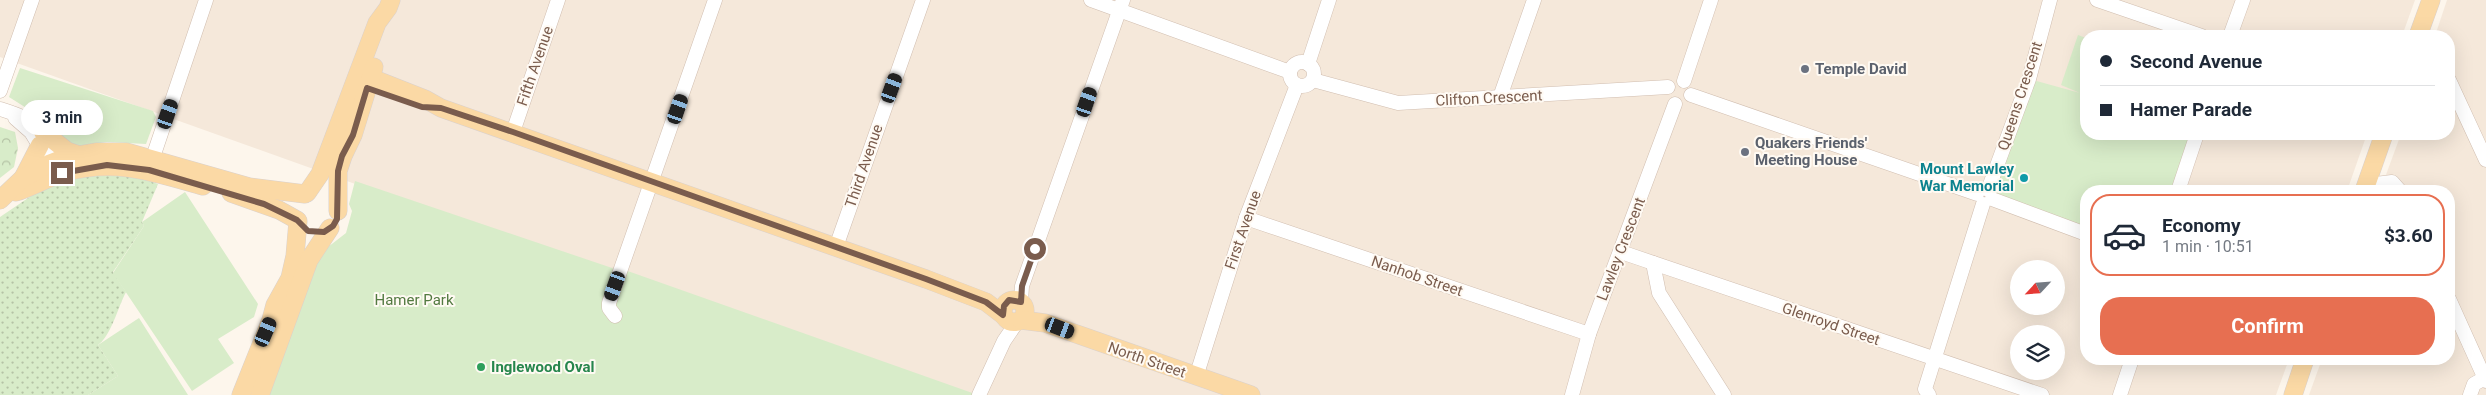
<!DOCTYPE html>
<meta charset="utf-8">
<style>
:root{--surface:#fff;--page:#f2f2f3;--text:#1f2937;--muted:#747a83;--line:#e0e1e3;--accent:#e76f51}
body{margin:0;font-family:Roboto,sans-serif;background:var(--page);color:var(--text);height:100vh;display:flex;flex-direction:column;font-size:19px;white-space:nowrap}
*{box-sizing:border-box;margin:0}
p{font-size:16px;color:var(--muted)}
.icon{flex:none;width:28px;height:28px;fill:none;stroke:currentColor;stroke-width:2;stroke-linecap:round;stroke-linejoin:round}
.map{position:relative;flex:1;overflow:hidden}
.side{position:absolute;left:2080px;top:185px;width:375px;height:180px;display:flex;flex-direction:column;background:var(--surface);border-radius:20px;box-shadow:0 5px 20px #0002}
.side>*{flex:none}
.top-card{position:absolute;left:2080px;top:30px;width:375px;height:110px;border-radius:20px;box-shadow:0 5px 20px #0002;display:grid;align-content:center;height:110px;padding:0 20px;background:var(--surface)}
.needle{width:32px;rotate:244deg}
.buttons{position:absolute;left:2010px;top:260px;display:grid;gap:10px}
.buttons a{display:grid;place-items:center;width:55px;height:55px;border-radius:50%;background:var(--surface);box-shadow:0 5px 20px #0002;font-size:25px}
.end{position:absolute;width:22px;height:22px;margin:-11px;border:6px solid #7a5c4d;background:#fff;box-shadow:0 0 0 2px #fff}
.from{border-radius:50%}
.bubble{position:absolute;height:35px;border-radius:18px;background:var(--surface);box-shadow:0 5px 20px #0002;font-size:16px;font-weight:700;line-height:35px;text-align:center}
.car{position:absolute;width:15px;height:30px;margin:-15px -8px;border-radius:6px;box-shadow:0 0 4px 1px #0007;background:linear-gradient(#222 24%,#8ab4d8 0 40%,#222 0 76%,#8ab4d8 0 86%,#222 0)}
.top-card b{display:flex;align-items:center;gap:18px;height:48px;font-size:19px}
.top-card b+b{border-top:1px solid var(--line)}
.top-card i{width:12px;height:12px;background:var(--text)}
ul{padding:9px 0 0;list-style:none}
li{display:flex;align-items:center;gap:15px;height:82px;margin:0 10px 8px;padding:0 10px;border:2px solid transparent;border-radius:20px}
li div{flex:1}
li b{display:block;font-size:19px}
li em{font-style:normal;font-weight:700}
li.on{border-color:var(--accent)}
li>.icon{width:45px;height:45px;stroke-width:1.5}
.button{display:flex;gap:10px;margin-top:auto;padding:10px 20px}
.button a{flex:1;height:58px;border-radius:20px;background:var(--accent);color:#fff;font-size:20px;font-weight:700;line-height:58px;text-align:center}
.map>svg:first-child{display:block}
.residential{fill:#f5e8da;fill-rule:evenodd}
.grass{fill:url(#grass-dots)}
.forest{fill:url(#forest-crowns)}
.park{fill:#d8ecc9}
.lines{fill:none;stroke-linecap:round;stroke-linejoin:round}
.minor-casing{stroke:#d1beb0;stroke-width:15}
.major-casing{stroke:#dad1cd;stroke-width:19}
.minor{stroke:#fff;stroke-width:14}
.major{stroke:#fbd9a5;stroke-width:18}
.route{stroke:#7a5c4d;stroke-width:6}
.worship-dot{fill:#6b7280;stroke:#fffaf3;stroke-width:2}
.culture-dot{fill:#0f9aa8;stroke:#fffaf3;stroke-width:2}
.leisure-dot{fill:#2e9e5b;stroke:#fffaf3;stroke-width:2}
.labels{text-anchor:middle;stroke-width:4;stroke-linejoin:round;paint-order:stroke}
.street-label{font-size:15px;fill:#7a5c4d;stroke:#fffaf3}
.worship-label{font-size:15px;font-weight:bold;fill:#5b616d;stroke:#fffaf3;text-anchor:start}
.culture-label{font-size:15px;font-weight:bold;fill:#0d838f;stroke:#fffaf3;text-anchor:end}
.park-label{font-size:15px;fill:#537a41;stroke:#fffaf3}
.leisure-label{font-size:15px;font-weight:bold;fill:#27864d;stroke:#fffaf3;text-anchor:start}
</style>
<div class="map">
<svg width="2486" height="395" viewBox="0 0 2486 395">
<defs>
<pattern id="grass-dots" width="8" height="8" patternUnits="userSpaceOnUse" patternTransform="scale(1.25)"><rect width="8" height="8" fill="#d8ecc9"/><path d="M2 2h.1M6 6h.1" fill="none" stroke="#b4c2a5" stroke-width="1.8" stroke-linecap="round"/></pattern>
<pattern id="forest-crowns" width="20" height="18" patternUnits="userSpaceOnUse" patternTransform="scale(1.25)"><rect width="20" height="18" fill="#d8ecc9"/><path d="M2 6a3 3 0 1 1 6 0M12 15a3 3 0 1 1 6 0" fill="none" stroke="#b4c2a5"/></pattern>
</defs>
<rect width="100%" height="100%" fill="#fdf6ec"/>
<g class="residential">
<path d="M 0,0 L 2415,0 L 2402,36 L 2086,36 L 2086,134 L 2367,134 L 2347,191 L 2086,191 L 2086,359 L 2289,359 L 2276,395 L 974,395 L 495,234 L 0,57 ZM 2019,269 L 2056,269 L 2056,306 L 2019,306 ZM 2019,334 L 2056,334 L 2056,371 L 2019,371 Z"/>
<path d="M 2447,0 L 2486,0 L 2486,395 L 2309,395 L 2322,359 L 2449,359 L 2449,191 L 2380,191 L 2401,134 L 2449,134 L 2449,36 L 2435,36 Z"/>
</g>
<path class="grass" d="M 130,174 L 158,184 L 142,222 L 144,226 L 113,272 L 126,292 C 118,307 111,336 98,345 L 118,376 L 88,395 L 0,395 L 0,217 L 34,194 L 77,176 Z"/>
<path class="forest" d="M 0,127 L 15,132 L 18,148 L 14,167 L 0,178 Z"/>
<g class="park">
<path d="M 2078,35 L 2086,38 L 2086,134 L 2197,134 L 2178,191 L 2086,191 L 2086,235 L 1986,197 L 2029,79 L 2080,93 L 2061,85 Z"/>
<path d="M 20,68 L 153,111 L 156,117 L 146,144 L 107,142 L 73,147 L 55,136 L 39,116 L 9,97 Z"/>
<path d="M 355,181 L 621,271 L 622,269 L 978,395 L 268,395 L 319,254 L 346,233 L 352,211 L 349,204 Z"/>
<path d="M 185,192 L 258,304 L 254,317 L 218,339 L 234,363 L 192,391 L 113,273 L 144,226 L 142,222 Z"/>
<path d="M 139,318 L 188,395 L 88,395 L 118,376 L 98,345 Z"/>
</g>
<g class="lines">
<defs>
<g id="minor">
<path d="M 1091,0 L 1290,72"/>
<path d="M 2097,0 L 2202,36"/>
<path d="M 2230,36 L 2243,0"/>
<circle cx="1302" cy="74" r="12"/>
<path d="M 1308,64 L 1329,0"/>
<path d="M 1313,80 L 1398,103 L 1668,87"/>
<path d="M 2449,80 L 2486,160"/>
<path d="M 1684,81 L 1711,0"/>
<path d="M 0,91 L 32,0"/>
<path d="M 1691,95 L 1977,194"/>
<path d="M 1500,97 L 1534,0"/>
<path d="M 0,109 C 42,122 45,130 60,169"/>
<path d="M 15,118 L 31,132 L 44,153"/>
<path d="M 513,132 L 558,0"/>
<path d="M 149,169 L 206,0"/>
<path d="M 2367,185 L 2392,182 L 2400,191"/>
<path d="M 1988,190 L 2029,79 L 2050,0"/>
<path d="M 2178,191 L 2197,134"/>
<path d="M 1992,199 L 2086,234"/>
<path d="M 1246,218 L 1589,334"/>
<path d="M 836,247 L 923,0"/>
<path d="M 1621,252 L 2042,395"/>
<path d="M 1653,263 L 1659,293 L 1724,395"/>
<path d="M 2449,299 L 2486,381"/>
<path d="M 1021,302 L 1022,286 L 1123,0"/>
<path d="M 615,316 L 609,308 L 609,303 L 715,0"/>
<path d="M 1196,377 L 1246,218 L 1297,85"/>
<path d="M 979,395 L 1004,341 L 1017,322"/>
<path d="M 1572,395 L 1589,334 L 1675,104"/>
<path d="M 1929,395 L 1925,389 L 1983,204"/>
<path d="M 2120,395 L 2132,359"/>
<path d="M 2470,395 L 2474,384 L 2485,378"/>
</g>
<g id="major">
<path d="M 2418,36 L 2431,0"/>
<path d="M 359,73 L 425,99 L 441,108 L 926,279 L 986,302 L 1003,315"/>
<path d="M 43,132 L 67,151 L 79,155"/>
<path d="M 23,178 L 40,145"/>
<path d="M 2364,191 L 2384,134"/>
<path d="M 16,192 C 32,187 47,178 63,173 C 115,158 153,172 203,186"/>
<path d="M 231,193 L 279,210 L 297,220"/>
<path d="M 307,193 L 320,174 L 377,23 L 388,8 L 391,0"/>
<path d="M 0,200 L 23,178 L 49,164 L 67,157 L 96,152 L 126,152 L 249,187 L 305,194"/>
<path d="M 338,211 L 338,171 L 343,156 L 353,135 L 374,67"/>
<circle cx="1014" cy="311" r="11"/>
<path d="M 1021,320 L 1045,323 L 1251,395"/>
<path d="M 241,395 L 271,320 L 275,305 L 290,278 L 295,256 L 298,221"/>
<path d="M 260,395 L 309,260 L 330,228"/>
<path d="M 2293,395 L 2305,359"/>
</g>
</defs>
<use href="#minor" class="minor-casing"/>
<use href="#major" class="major-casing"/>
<use href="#minor" class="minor"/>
<use href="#major" class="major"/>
</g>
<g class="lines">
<path class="route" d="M 62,173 L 107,165 L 149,170 L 264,204 L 297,220 L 308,231 L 324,232 L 333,226 L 337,219 L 338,171 L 342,156 L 353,135 L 367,88 L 422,107 L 441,108 L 513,132 L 926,279 L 986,302 L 1003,315 L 1004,306 L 1009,300 L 1021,302 L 1022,286 L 1035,249"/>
</g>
<g class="worship-dot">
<circle cx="1805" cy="69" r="5"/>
<circle cx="1745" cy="152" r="5"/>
</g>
<circle class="culture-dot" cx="2024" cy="178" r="5"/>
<circle class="leisure-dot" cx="481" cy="367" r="5"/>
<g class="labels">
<g class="street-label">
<text transform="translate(535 66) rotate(-71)" y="5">Fifth Avenue</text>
<text transform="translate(2020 96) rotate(-72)" y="5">Queens Crescent</text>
<text transform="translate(1489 98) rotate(-3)" y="5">Clifton Crescent</text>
<text transform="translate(864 166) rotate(-71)" y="5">Third Avenue</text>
<text transform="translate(1243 230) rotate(-71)" y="5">First Avenue</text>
<text transform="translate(1621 249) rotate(-69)" y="5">Lawley Crescent</text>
<text transform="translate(1417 276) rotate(19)" y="5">Nanhob Street</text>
<text transform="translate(1831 324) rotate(19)" y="5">Glenroyd Street</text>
<text transform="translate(1147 360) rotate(19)" y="5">North Street</text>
</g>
<g class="worship-label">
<text x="1815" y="74">Temple David</text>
<text x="1755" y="148">Quakers Friends'<tspan x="1755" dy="17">Meeting House</tspan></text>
</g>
<g class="culture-label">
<text x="2014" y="174">Mount Lawley<tspan x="2014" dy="17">War Memorial</tspan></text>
</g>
<g class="park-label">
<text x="414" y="305">Hamer Park</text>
</g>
<g class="leisure-label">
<text x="491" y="372">Inglewood Oval</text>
</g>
</g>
</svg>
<div class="buttons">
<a><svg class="needle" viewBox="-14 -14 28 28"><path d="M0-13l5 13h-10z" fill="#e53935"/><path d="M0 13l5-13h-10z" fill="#747a83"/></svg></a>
<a><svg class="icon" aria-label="layers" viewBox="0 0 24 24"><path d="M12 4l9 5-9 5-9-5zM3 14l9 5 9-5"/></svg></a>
</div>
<i class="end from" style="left:1035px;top:249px"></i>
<i class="end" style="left:62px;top:173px"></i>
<div class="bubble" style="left:21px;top:100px;width:82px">3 min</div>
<i class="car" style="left:892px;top:88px;rotate:20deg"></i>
<i class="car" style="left:1087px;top:102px;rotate:19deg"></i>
<i class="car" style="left:678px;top:109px;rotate:19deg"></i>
<i class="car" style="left:168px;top:114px;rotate:19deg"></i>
<i class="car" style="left:615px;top:286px;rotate:200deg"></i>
<i class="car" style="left:1060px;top:328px;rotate:111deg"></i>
<i class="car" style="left:266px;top:332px;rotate:23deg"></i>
<div class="top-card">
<b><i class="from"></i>Second Avenue</b>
<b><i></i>Hamer Parade</b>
</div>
<section class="side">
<ul>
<li class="on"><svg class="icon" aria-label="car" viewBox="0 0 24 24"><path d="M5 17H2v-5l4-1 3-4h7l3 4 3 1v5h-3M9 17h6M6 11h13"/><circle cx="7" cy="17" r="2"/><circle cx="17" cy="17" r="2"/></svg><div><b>Economy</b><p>1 min · 10:51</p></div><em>$3.60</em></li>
</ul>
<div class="button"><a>Confirm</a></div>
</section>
</div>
